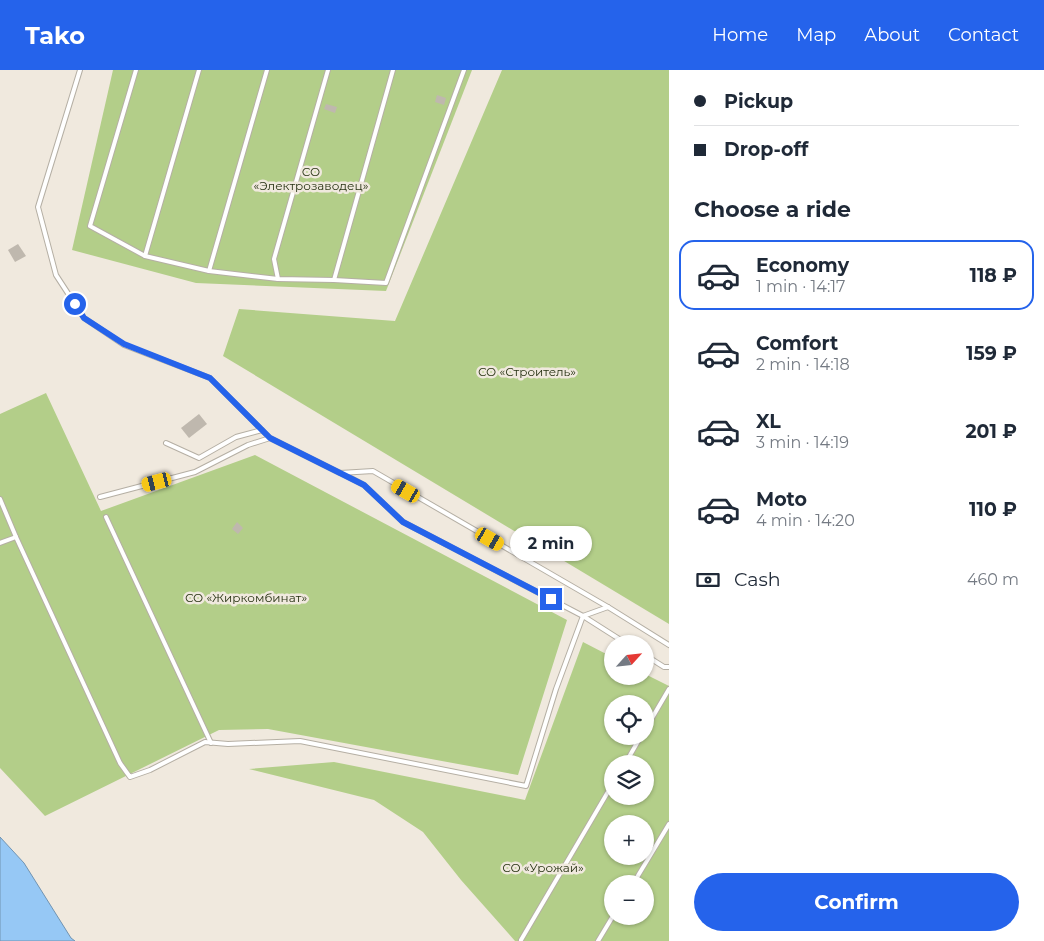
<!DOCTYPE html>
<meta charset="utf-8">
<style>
:root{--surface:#fff;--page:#f6f6f7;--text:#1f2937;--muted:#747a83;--line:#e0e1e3;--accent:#2563eb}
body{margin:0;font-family:Montserrat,sans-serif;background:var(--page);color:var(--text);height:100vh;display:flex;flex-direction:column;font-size:19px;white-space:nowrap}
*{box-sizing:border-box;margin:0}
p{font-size:16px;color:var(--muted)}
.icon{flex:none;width:28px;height:28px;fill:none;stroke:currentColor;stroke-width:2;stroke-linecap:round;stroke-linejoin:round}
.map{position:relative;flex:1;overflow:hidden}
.details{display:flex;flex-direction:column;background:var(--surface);width:375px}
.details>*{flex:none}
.guide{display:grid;align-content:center;height:110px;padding:0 25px;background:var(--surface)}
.needle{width:32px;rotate:63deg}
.controls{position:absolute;left:604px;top:565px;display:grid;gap:10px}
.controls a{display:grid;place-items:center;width:50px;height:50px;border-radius:50%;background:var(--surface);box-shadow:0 1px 4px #0004;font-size:25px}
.end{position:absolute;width:22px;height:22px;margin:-11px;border:6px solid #2563eb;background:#fff;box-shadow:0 0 0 2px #fff}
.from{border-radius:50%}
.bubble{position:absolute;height:35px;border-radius:18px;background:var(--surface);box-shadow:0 1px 4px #0004;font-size:16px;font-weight:700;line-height:35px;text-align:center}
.car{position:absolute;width:15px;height:30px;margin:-15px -8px;border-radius:6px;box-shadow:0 0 4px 1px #0007;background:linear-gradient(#f5c518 24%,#345 0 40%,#f5c518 0 76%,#345 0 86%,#f5c518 0)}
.guide b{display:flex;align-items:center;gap:18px;height:48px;font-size:19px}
.guide b+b{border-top:1px solid var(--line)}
.guide i{width:12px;height:12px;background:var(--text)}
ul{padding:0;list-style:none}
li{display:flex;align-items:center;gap:15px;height:70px;margin:0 10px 8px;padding:0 15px;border:2px solid transparent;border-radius:15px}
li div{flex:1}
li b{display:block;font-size:19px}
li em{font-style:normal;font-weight:700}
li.selected{border-color:var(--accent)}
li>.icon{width:45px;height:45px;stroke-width:1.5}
h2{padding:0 25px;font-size:22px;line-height:60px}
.pay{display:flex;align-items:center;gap:12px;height:55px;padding:0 25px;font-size:19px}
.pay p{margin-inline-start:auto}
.cta{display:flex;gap:10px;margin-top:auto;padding:10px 25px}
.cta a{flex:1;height:58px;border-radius:30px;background:var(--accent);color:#fff;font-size:20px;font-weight:700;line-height:58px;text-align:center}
header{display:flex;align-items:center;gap:30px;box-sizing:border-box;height:70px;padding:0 25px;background:var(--accent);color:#fff}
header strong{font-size:24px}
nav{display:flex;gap:28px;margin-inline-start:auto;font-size:18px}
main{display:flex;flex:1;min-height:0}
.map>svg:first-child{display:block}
.green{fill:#b3ce89;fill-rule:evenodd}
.water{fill:#96c8f5;stroke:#7194b2}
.building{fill:#bfb8ae}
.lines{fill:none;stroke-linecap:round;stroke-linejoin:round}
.lane-casing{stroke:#b5afa4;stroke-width:6}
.lane{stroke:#fff;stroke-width:4}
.route{stroke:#2563eb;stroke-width:6}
.labels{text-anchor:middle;stroke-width:5;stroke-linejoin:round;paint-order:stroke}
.park-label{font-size:12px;fill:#263112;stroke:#f0e9de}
</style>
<header>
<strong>Tako</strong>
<nav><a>Home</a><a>Map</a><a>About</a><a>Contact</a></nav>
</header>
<main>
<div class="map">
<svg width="669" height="871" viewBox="0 0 669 871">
<rect width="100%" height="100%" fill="#f0e9de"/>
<g class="green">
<path d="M 113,0 L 472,0 L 386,221 L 196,213 L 72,180 Z"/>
<path d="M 502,0 L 669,0 L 669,554 L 223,286 L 239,239 L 395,251 Z"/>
<path d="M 46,323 L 101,441 L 255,385 L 567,550 L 518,705 L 268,659 L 219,660 L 45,746 L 0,698 L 0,344 Z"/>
<path d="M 583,572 L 612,587 L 612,606 L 645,606 L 645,604 L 669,616 L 669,871 L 515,871 L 461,810 L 423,762 L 374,730 L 249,699 L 334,692 L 525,730 ZM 612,634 L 645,634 L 645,666 L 612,666 ZM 612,694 L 645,694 L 645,726 L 612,726 ZM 612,754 L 645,754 L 645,786 L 612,786 ZM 612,814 L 645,814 L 645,846 L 612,846 Z"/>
</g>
<path class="water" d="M 0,767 L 24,793 L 71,868 L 75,871 L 0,871 Z"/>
<g class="building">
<path d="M 437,25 L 446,28 L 444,35 L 435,32 Z"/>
<path d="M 326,34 L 337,37 L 335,43 L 324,39 Z"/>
<path d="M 18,174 L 26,186 L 15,192 L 8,180 Z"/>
<path d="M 199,344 L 207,354 L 189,368 L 181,358 Z"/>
<path d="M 237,452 L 243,458 L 238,464 L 232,459 Z"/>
</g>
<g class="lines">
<defs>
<g id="lane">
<path d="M 80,0 L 38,137 L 56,205 L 84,248 L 124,275 L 210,308 L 270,368 L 340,403 L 373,401 L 608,537 L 669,575"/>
<path d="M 136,0 L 90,156 L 145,186 L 209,201 L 278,209 L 334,210 L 386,213 L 464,0"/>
<path d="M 145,186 L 199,0"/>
<path d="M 209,201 L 267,0"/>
<path d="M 278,209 L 274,189 L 328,0"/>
<path d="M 334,210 L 393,0"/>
<path d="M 166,373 L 199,388 L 236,367 L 262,360"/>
<path d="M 341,403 L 364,415 L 403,452 L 583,546 L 627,574"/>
<path d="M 100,427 L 195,402 L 248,375 L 270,368"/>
<path d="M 0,429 L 16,467 L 120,693 L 130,707 L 150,700 L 205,672 L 228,674 L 300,671 L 526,716 L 556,619 L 583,546 L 608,537"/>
<path d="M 106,447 L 211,673"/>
<path d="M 0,473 L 16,467"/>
<path d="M 645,585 L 664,597 L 669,597"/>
<path d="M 645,660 L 669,619"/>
<path d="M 625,694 L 641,666"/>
<path d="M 633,814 L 669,754"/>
<path d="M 521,870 L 612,715"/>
<path d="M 598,871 L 613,846"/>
</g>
</defs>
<use href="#lane" class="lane-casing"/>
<use href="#lane" class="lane"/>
</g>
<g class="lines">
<path class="route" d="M 75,234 L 84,248 L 124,274 L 210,308 L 270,368 L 364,415 L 403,452 L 551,529"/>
</g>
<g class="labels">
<g class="park-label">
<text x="311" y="106">СО<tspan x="311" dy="14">«Электрозаводец»</tspan></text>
<text x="527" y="306">СО «Строитель»</text>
<text x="246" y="532">СО «Жиркомбинат»</text>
<text x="543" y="802">СО «Урожай»</text>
</g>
</g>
</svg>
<div class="controls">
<a><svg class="needle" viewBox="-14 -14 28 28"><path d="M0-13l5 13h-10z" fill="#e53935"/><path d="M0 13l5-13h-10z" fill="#747a83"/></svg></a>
<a><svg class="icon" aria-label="locate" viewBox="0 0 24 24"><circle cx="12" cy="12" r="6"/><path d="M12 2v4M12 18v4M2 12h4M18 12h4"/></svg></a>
<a><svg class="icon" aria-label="layers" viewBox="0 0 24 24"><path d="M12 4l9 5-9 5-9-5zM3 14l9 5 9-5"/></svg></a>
<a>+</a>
<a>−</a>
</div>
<i class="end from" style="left:75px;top:234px"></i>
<i class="end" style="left:551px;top:529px"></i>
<div class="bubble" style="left:510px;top:456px;width:82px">2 min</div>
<i class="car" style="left:157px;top:412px;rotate:256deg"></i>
<i class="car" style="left:406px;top:421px;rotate:300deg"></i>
<i class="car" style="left:490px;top:469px;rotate:120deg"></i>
</div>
<section class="details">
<div class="guide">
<b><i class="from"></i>Pickup</b>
<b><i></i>Drop-off</b>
</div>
<h2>Choose a ride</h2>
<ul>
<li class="selected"><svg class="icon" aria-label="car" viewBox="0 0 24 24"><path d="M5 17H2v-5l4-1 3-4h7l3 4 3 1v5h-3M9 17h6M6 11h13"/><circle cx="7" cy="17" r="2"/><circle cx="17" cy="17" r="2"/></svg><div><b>Economy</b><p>1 min · 14:17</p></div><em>118 ₽</em></li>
<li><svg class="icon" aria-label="car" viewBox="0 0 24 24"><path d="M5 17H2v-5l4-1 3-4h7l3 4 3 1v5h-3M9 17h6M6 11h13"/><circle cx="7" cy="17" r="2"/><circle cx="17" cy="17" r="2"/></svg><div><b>Comfort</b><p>2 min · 14:18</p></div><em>159 ₽</em></li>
<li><svg class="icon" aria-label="car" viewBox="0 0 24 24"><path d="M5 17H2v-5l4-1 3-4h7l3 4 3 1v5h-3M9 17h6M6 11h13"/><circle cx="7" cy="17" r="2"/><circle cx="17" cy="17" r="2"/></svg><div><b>XL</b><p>3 min · 14:19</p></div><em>201 ₽</em></li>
<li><svg class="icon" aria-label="car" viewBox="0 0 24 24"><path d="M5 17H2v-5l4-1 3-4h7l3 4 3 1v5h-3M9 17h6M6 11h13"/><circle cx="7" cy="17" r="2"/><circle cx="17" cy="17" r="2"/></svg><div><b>Moto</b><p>4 min · 14:20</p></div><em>110 ₽</em></li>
</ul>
<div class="pay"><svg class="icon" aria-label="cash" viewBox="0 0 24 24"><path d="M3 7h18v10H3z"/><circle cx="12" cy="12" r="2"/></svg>Cash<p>460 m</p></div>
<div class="cta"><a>Confirm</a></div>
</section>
</main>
